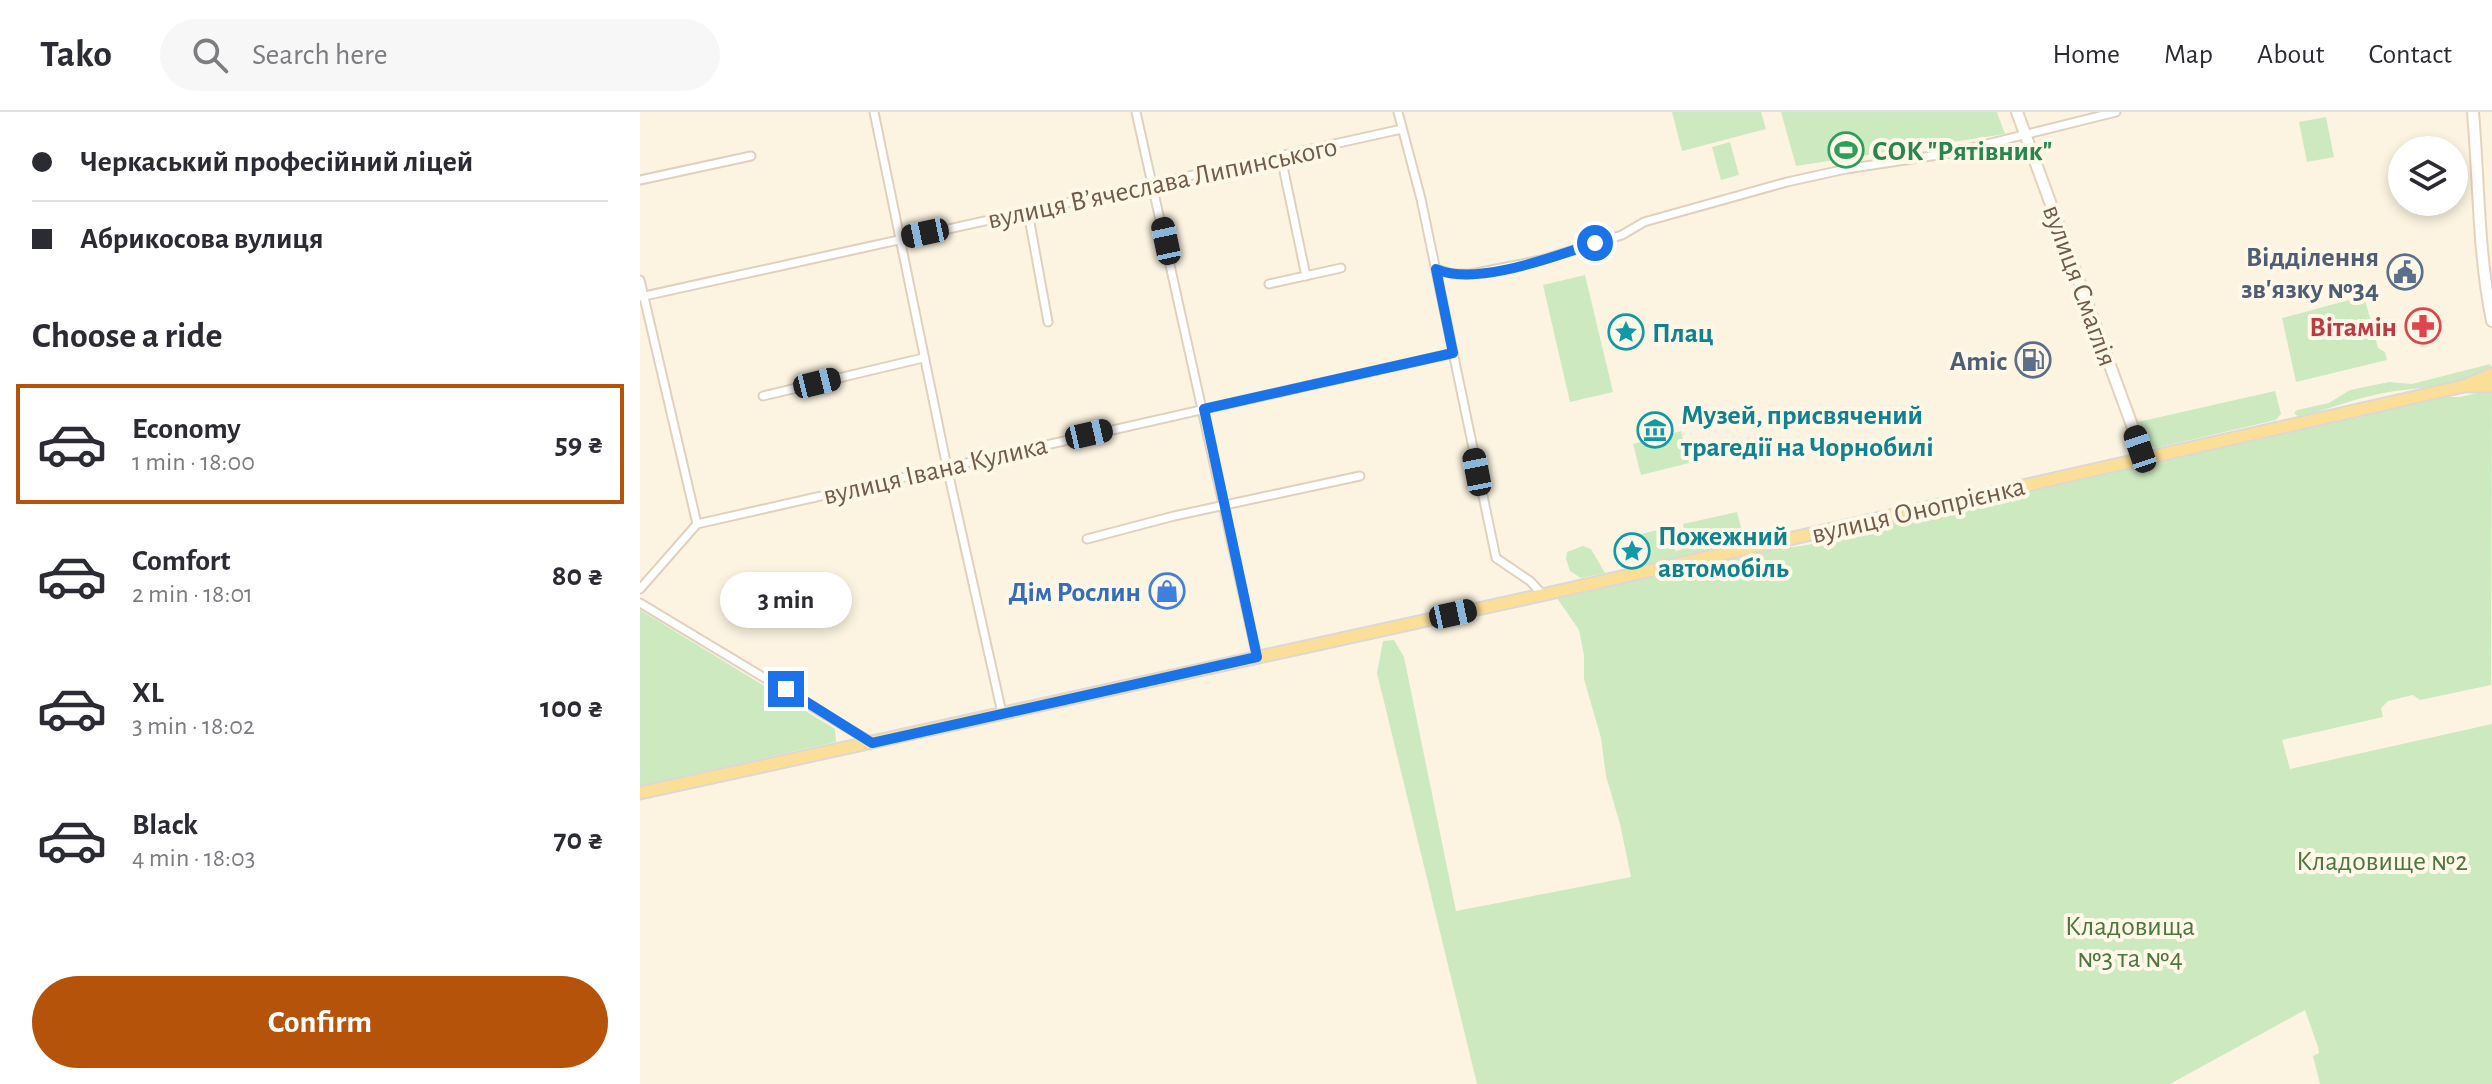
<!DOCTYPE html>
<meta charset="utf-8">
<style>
:root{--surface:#fff;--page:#f7f7f7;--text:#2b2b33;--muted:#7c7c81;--line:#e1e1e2;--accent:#b45309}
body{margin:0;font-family:"Alegreya Sans",sans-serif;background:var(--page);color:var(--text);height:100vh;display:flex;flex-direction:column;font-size:30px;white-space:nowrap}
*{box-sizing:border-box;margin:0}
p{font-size:26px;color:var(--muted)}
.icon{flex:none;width:44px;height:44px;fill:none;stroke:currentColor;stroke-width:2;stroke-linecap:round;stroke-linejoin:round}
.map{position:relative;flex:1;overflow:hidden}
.side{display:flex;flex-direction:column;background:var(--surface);width:640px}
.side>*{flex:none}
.hud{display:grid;align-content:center;height:176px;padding:0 32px;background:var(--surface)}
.fabs{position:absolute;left:1748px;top:24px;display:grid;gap:16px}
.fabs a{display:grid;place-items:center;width:80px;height:80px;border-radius:50%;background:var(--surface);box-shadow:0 4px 12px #0003;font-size:40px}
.end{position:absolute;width:36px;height:36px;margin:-18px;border:10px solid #1a73e8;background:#fff;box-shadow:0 0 0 4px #fff}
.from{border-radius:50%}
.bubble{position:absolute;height:56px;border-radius:28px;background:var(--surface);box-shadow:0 4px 12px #0003;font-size:26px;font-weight:700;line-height:56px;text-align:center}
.car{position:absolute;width:24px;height:48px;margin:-24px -12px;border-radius:10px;box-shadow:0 0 6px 2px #0007;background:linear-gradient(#222 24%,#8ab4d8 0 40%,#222 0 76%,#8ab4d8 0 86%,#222 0)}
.hud b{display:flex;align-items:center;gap:28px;height:76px;font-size:30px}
.hud b+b{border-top:2px solid var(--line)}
.hud i{width:20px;height:20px;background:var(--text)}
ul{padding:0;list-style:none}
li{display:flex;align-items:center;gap:24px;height:120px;margin:0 16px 12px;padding:0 16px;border:4px solid transparent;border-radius:0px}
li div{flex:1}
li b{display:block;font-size:30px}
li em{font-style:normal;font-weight:700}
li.active{border-color:var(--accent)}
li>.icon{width:72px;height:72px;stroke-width:1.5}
h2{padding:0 32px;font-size:36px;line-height:96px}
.cta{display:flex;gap:16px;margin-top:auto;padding:16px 32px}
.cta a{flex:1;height:92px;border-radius:48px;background:var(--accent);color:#fff;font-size:32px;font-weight:700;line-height:92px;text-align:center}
header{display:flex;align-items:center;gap:48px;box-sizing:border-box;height:112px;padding:0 40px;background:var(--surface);border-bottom:2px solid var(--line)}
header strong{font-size:38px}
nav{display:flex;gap:44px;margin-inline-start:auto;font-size:28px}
.search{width:560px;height:72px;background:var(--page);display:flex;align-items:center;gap:20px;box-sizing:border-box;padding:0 28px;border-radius:44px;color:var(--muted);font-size:30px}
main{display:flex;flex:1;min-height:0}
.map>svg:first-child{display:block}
.green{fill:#cde9c0}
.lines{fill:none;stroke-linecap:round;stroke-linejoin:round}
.street-casing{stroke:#e0d0bd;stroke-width:11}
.secondary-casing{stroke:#e5d2bb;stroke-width:14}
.primary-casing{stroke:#ddd8d3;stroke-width:15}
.street{stroke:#fff;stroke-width:7}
.secondary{stroke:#fff;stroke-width:10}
.primary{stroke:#fbdf98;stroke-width:11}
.route{stroke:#1a73e8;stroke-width:10}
.labels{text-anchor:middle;stroke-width:8;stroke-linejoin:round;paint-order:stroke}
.leisure-label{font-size:28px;font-weight:bold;fill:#27864d;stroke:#fff7e7;text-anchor:start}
.street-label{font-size:28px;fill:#735b48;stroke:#fff7e7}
.service-label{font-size:28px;font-weight:bold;fill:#4e5e75;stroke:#fff7e7;text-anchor:end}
.health-label{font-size:28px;font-weight:bold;fill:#be3a42;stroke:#fff7e7;text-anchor:end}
.culture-label{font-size:28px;font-weight:bold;fill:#0d838f;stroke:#fff7e7;text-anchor:start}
.shop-label{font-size:28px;font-weight:bold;fill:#366cbe;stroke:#fff7e7;text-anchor:end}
.park-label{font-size:28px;fill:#4c7840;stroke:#fff7e7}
</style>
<header>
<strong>Tako</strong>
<div class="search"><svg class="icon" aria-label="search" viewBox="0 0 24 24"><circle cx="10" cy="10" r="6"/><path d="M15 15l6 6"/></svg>Search here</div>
<nav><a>Home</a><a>Map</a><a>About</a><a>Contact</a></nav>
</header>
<main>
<section class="side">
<div class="hud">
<b><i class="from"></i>Черкаський професійний ліцей</b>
<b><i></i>Абрикосова вулиця</b>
</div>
<h2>Choose a ride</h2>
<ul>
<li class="active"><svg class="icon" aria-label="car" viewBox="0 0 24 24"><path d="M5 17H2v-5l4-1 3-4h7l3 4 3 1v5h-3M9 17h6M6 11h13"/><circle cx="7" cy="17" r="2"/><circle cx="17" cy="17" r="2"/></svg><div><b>Economy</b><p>1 min · 18:00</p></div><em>59 ₴</em></li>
<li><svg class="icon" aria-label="car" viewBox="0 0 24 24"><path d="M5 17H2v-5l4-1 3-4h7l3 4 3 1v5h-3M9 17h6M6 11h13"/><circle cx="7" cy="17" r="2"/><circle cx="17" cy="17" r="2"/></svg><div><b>Comfort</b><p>2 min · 18:01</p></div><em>80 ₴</em></li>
<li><svg class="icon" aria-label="car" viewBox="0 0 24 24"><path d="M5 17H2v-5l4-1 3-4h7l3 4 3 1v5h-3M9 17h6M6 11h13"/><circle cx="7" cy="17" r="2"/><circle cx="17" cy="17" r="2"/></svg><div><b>XL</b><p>3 min · 18:02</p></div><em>100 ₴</em></li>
<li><svg class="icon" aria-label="car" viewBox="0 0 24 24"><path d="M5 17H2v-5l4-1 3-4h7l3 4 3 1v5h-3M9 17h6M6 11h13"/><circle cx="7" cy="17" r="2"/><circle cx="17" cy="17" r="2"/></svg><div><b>Black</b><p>4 min · 18:03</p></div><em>70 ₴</em></li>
</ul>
<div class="cta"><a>Confirm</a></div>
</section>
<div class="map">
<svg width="1852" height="972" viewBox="0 0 1852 972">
<rect width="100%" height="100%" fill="#fcf4e1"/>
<g class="green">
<path d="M 1032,0 L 1121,0 L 1126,17 L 1042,39 Z"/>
<path d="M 1141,0 L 1357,0 L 1365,22 L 1156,54 Z"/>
<path d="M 1686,5 L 1694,45 L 1667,50 L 1659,10 Z"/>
<path d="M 1090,30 L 1099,63 L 1081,68 L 1072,35 Z"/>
<path d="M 945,163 L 973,280 L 930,290 L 903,173 Z"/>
<path d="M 1724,184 L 1738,236 L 1745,240 L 1747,248 L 1656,270 L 1642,206 Z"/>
<path d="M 1850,252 L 1852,258 C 1822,274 1782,275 1749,280 C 1718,285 1689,297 1659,305 L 1654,301 L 1657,298 L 1689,291 L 1710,278 L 1749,270 L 1772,272 Z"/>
<path d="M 1852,278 L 1851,573 L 1780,588 L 1773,583 L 1748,589 L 1741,596 L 1743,605 L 1642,628 L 1650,657 L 1852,612 L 1852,972 L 1680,972 L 1673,944 L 1679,941 L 1678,935 L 1665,898 L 1530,972 L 837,972 L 737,561 L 743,529 L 754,528 L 764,545 L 816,799 L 991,765 L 980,712 L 966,664 L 961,626 L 944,567 L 944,543 L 939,518 L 917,486 L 1134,436 C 1162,436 1188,430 1214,418 L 1795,285 L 1820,285 Z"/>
<path d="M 1635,279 L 1641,302 L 1636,308 L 1516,336 L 1508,333 L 1498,310 Z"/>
<path d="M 1041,319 L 1049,351 L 1001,363 L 993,332 Z"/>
<path d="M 1097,400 L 1104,427 L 1102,430 L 1003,453 L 991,455 L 977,451 L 984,442 L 990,445 L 999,433 L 993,428 L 997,423 L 1030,415 L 1035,439 L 1048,436 L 1043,412 Z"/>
<path d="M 943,434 L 951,437 L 965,461 L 941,466 L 930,459 L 926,447 L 927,440 Z"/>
<path d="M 0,498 L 195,617 L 196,630 L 0,674 Z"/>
</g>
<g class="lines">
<defs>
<g id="street">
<path d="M 234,0 L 307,355 L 362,601"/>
<path d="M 496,0 L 617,545"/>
<path d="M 758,0 L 781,87 L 856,446 L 890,469 L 903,483"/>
<path d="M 641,45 L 666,164"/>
<path d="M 0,68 L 111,44"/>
<path d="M 388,100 L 408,210"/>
<path d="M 796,157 L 813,162 L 831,162 L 901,148 L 982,123 L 1004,110 L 1147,70 L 1206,57 L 1311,41 L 1476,0"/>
<path d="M 0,168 L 57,412 L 0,477"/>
<path d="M 629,172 L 701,156"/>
<path d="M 0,185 L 762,17"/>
<path d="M 123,284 L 283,246"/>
<path d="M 57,412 L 813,241"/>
<path d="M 447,427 L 534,404 L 720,364"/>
<path d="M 0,491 L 231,630"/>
</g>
<g id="secondary">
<path d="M 1377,0 L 1504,346"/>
<path d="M 1833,0 C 1839,70 1838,140 1852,209"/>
</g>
<g id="primary">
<path d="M 1829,274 L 1852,274"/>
<path d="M 0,681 L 915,480 L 1824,274 L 1852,262"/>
</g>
</defs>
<use href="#street" class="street-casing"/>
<use href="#secondary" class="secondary-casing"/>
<use href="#primary" class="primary-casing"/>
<use href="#street" class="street"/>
<use href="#secondary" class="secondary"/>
<use href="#primary" class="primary"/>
</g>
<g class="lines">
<path class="route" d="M 146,577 L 232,631 L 617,545 L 564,297 L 813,241 L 796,157 C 836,175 915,144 955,131"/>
</g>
<defs>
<symbol id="stadium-ring" viewBox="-11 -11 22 22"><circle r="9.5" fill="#fff7e7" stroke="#2e9e5b" stroke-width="1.5"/><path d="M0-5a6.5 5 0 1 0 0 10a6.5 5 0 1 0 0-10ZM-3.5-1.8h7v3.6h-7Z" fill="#2e9e5b"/></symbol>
<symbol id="civic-ring" viewBox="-11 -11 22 22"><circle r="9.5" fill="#fff7e7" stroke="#5c6f8a" stroke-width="1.5"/><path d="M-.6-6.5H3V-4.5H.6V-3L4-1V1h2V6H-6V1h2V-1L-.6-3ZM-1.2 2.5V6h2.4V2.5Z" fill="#5c6f8a"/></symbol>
<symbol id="pharmacy-ring" viewBox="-11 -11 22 22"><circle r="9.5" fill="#fff7e7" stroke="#e0444e" stroke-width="1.5"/><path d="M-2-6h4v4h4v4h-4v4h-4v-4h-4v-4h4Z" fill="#e0444e"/></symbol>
<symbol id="sight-ring" viewBox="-11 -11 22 22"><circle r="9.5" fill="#fff7e7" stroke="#0f9aa8" stroke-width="1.5"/><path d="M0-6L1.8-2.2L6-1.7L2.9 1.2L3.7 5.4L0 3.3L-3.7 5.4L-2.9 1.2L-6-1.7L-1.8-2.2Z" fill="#0f9aa8"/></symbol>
<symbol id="fuel-ring" viewBox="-11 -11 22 22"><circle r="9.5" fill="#fff7e7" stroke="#5c6f8a" stroke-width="1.5"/><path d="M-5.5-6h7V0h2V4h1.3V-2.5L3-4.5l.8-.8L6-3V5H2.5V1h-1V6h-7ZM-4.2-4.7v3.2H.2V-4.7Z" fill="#5c6f8a"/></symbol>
<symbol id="museum-ring" viewBox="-11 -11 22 22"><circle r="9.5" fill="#fff7e7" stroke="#0f9aa8" stroke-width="1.5"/><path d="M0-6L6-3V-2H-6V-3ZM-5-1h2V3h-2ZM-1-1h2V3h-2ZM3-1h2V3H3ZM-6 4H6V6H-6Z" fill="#0f9aa8"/></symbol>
<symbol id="shop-ring" viewBox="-11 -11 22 22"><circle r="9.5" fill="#fff7e7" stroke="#3f7fe0" stroke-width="1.5"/><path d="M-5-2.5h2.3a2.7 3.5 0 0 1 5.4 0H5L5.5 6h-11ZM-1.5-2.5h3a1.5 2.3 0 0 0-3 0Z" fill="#3f7fe0"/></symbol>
</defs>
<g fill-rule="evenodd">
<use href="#stadium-ring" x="1186" y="18" width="40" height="40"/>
<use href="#civic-ring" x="1745" y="140" width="40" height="40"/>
<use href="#pharmacy-ring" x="1763" y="194" width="40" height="40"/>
<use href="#sight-ring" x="966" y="200" width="40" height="40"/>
<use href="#fuel-ring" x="1373" y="228" width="40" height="40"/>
<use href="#museum-ring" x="995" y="298" width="40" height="40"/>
<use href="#sight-ring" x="972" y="419" width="40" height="40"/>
<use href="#shop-ring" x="507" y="459" width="40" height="40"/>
</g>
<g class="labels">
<g class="leisure-label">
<text x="1232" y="48">СОК "Рятівник"</text>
</g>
<g class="street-label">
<text transform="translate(522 70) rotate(-12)" y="10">вулиця Вʼячеслава Липинського</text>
<text transform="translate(1441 173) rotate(70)" y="10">вулиця Смаглія</text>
<text transform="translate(295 357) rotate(-13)" y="10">вулиця Івана Кулика</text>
<text transform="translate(1278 397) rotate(-13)" y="10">вулиця Онопрієнка</text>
</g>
<g class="service-label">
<text x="1739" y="154">Відділення<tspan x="1739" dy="32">зв'язку №34</tspan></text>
<text x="1367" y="258">Amic</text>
</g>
<g class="health-label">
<text x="1757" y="224">Вітамін</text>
</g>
<g class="culture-label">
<text x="1012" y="230">Плац</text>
<text x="1041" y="312">Музей, присвячений<tspan x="1041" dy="32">трагедії на Чорнобилі</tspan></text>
<text x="1018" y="433">Пожежний<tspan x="1018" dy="32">автомобіль</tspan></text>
</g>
<g class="shop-label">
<text x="501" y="489">Дім Рослин</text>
</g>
<g class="park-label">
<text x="1742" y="758">Кладовище №2</text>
<text x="1490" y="823">Кладовища<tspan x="1490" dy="32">№3 та №4</tspan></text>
</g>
</g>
</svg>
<div class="fabs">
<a><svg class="icon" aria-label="layers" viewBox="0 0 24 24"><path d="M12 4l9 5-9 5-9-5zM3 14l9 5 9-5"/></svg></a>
</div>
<i class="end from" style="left:955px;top:131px"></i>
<i class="end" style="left:146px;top:577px"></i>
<div class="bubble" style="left:80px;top:460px;width:132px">3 min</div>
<i class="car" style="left:285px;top:121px;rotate:258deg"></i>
<i class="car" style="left:526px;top:129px;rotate:348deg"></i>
<i class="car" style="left:177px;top:271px;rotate:76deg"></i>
<i class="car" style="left:449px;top:322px;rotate:77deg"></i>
<i class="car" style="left:1500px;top:337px;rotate:341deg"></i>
<i class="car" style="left:837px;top:360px;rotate:349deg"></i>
<i class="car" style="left:813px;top:502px;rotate:78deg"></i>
</div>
</main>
